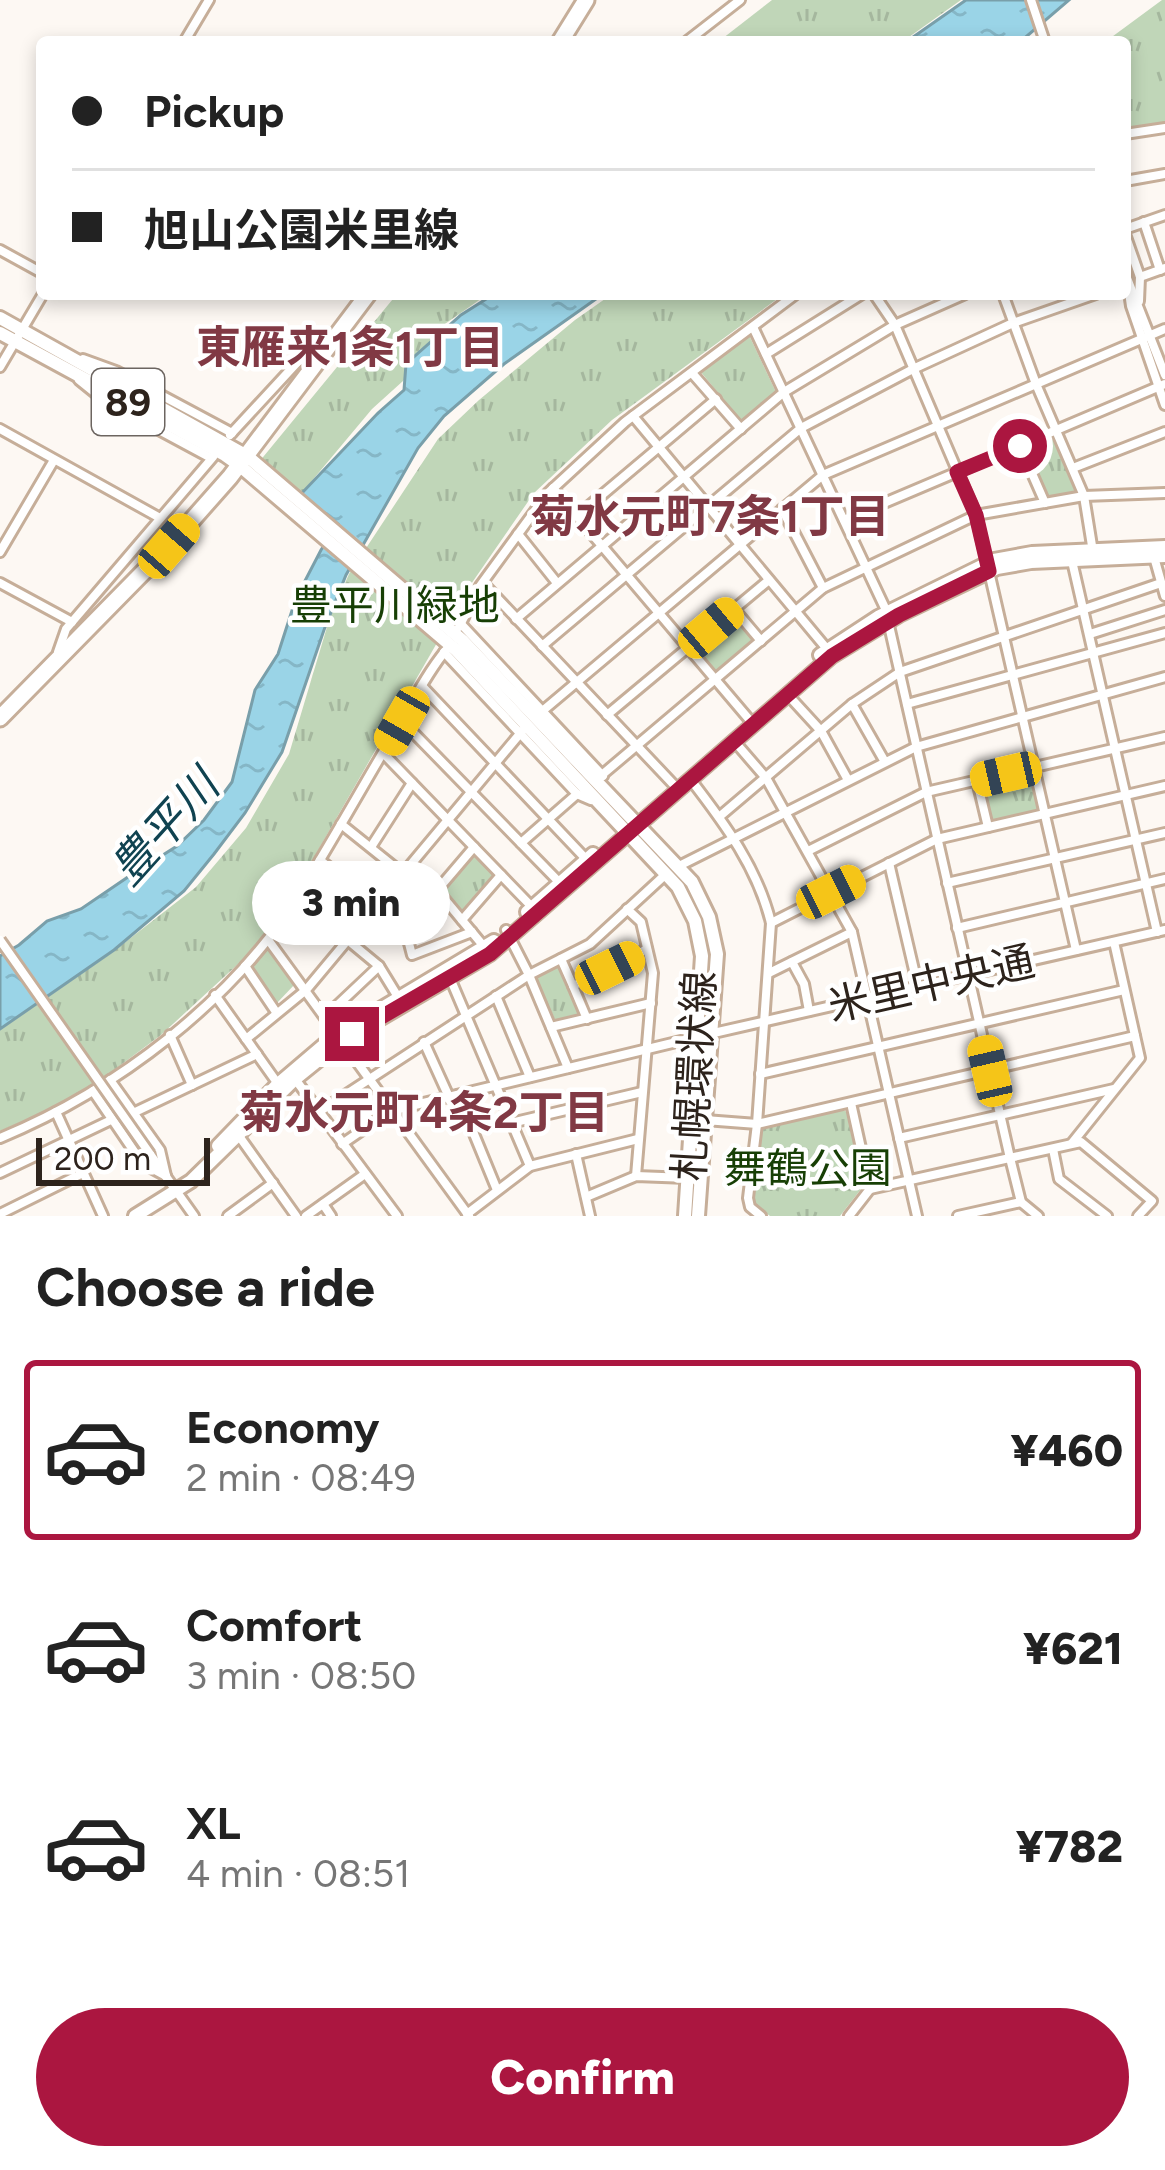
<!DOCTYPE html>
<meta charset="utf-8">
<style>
:root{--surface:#fff;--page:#f6f6f6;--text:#222;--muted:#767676;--line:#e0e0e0;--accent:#ab1640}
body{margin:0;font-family:Figtree,"Noto Sans JP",sans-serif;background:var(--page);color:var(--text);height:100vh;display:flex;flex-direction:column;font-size:45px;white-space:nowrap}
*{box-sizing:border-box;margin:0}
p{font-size:39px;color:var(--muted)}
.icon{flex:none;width:66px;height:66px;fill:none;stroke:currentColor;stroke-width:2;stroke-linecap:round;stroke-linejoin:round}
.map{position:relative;height:1216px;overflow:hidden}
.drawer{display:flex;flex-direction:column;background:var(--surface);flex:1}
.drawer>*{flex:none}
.banner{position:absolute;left:36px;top:36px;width:1095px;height:264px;border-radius:12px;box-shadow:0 6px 18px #0003;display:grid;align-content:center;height:264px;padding:0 36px;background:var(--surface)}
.scale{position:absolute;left:36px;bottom:30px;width:174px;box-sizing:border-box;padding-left:12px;border:6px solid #2d231c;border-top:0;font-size:33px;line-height:42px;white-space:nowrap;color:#2d231c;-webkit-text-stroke:9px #fff;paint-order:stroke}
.end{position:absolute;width:54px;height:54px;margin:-27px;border:15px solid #ab1640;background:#fff;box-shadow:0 0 0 6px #fff}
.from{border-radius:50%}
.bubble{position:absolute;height:84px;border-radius:42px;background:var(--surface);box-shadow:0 6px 18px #0003;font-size:39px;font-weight:800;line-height:84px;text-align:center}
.car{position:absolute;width:36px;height:72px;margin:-36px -18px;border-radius:15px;box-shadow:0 0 9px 3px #0007;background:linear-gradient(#f5c518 24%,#345 0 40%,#f5c518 0 76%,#345 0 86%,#f5c518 0)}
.banner b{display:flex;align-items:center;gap:42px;height:114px;font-size:45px}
.banner b+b{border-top:3px solid var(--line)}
.banner i{width:30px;height:30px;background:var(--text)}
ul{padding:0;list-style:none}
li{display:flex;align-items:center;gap:36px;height:180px;margin:0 24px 18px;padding:0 12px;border:6px solid transparent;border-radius:12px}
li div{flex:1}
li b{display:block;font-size:45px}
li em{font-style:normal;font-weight:800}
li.selected{border-color:var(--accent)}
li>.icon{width:108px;height:108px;stroke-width:1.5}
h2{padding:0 36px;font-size:54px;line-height:144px}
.action{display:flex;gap:24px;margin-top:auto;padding:24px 36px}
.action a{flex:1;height:138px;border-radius:72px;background:var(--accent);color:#fff;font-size:48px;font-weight:800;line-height:138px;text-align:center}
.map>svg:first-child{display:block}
.grass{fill:url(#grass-tufts)}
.water{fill:url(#water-ripples);stroke:#799faa;stroke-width:3}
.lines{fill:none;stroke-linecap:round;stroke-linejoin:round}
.minor-casing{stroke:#c6ae99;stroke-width:14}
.major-casing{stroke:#c6ae99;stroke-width:18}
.highway-casing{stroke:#c6ae99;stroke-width:21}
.minor{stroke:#fff;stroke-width:8}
.major{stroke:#fff;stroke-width:12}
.highway{stroke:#fff;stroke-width:15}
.minor-bridge-casing{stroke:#c6ae99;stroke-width:14;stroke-linecap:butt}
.minor-bridge{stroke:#fff;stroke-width:8}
.route{stroke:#ab1640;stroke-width:15}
.labels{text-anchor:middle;stroke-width:9;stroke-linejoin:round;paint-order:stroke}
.shield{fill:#fff;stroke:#6c6560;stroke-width:3}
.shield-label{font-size:39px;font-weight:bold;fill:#2d231c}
.park-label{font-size:42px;fill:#173f05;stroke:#fff}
.street-label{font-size:42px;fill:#2d231c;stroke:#fff}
.neighbourhood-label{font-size:45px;font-weight:bold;fill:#813944;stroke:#fff}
.water-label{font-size:45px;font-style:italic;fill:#104351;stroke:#fff}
</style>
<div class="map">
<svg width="1165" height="1216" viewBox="0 0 1165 1216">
<defs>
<pattern id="grass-tufts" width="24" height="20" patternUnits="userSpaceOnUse" patternTransform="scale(3)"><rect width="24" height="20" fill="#c0d6b8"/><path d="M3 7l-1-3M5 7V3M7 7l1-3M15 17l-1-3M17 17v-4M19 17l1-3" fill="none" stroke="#a5b79e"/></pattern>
<pattern id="water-ripples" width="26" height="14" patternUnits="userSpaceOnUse" patternTransform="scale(3)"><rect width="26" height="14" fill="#9ad4e7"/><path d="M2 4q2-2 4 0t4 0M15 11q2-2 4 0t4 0" fill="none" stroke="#85b6c6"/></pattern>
</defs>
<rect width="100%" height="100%" fill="#fdf8f3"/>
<g class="grass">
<path d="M 772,0 L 961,0 L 902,42 L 718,42 Z"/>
<path d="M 1162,0 L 1165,0 L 1165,125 L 1125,132 L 1125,42 L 1105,42 Z"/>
<path d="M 397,294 L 488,294 L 442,326 L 403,381 L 372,409 L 300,495 L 259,462 Z"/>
<path d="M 612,294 L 784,294 L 612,420 L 534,493 L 469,587 L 293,894 L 261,943 L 161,1035 L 106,1076 L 51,1109 L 0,1131 L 0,1030 L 110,954 L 196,887 L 246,828 L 289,754 L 330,617 L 349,574 L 438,439 L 479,400 L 575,320 Z"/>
<path d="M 749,335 L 775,390 L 775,394 L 741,421 L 700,371 Z"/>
<path d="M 1052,436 L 1055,437 L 1078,491 L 1077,494 L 1046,497 L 1025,449 Z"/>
<path d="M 733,614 L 755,642 L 713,673 L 694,647 Z"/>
<path d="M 1029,773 L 1039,811 L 990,821 L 983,783 Z"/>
<path d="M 472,853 L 475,853 L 494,877 L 461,913 L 442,889 Z"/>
<path d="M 267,947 L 296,983 L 276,1004 L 247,965 Z"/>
<path d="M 560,964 L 582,1017 L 556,1022 L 535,976 Z"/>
<path d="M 841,1109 L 847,1112 L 865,1184 L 840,1216 L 770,1216 L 754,1204 L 760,1127 Z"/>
</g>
<g class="water">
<path d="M 966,0 L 1069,0 L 1020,42 L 906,42 Z"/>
<path d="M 494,294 L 603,294 L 504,364 L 444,416 L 418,448 L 346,575 L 324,630 L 282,752 L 245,813 L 214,854 L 184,891 L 114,950 L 0,1029 L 0,956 L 19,945 L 47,921 L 81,909 L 128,877 L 141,875 L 152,862 L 177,846 L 204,820 L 232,782 L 255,690 L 278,654 L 296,598 L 321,550 L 338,524 L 301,494 L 378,413 L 404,390 L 406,364 L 461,315 Z"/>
</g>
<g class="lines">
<defs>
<g id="minor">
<path d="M 1031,0 L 1045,42"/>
<path d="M 184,42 L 209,0"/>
<path d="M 686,42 L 740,0"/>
<path d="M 1125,134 L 1165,128"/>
<path d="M 1125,181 L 1165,174"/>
<path d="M 1144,222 L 1160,270"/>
<path d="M 1125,229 L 1165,215"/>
<path d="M 1125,234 L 1140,277 L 1139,301"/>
<path d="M 0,250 L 42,273"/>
<path d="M 1125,273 L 1165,375"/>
<path d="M 1140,277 L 1165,268"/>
<path d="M 1127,279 L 1131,306 L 1165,405"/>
<path d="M 874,294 L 895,325 L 976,515 L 1076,950"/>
<path d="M 1003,294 L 1036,384 L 1084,496 L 1093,552"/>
<path d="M 753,327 L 885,608 L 1010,1158 L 1021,1202 L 1038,1216"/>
<path d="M 766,354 L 862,294"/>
<path d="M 83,359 L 116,371 L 232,433"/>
<path d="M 0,367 L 43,294"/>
<path d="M 692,373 L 741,429"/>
<path d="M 79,380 L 105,401 L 211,458"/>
<path d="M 633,416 L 827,649"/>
<path d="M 0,429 L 160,518"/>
<path d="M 230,435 L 316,342 L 334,334"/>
<path d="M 1020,446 L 1045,503"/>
<path d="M 1073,468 L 1165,432"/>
<path d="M 553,488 L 753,724"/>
<path d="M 782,509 L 823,588"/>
<path d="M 577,516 L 716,399"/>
<path d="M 844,520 L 1165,384"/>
<path d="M 518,534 L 557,583"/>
<path d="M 0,552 L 54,460"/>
<path d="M 1154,557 L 1165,596"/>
<path d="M 1072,561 L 1157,932"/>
<path d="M 0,583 L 72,622"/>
<path d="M 483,583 L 673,784"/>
<path d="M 734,609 L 761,641"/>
<path d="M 516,619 L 784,392 L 895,325 L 965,294"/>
<path d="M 461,624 L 603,776"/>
<path d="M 459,627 L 480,586 L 548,493 L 625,422 L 796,294"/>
<path d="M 1090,634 L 1165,610"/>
<path d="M 542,646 L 801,428 L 913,369 L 1013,323 L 1096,294"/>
<path d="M 58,652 L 66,629 L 213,457"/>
<path d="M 444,652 L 577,794 L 591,800"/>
<path d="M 422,686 L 586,859"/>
<path d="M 788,695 L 821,731 L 848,780"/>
<path d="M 852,704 L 885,762"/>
<path d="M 907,704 L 1165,633"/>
<path d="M 540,713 L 823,475 L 1165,329"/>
<path d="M 607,715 L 769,580"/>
<path d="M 402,721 L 560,883"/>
<path d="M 735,742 L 766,778 L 852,932 L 917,1216"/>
<path d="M 383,753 L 532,907"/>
<path d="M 603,774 L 823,588 L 976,515 L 1084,496 L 1165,493"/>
<path d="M 691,780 C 725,824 758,869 771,923 L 757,1124 L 748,1198 L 750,1207 L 761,1216"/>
<path d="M 977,781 L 988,827"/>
<path d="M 719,817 L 852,704 L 900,672 L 1161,583"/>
<path d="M 341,824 L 402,873"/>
<path d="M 521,843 L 577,794"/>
<path d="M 371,847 L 412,783"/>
<path d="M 808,851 L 926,792 L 1165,737"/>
<path d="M 320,860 L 405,928 L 474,847"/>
<path d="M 889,863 L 918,987"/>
<path d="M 679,866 L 916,747 L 1165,677"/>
<path d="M 947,883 L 1165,833"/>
<path d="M 437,890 L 486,949"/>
<path d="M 297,898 L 379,966 L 398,997"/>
<path d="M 627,909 L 641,922 L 653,973 L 636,1176"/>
<path d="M 462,920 L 501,875"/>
<path d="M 771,923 L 937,839 L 1165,786"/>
<path d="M 405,928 L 412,955 L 472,932"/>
<path d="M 957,928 L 1165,879"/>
<path d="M 506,930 L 529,975 L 568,1068"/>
<path d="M 269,941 L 469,1216"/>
<path d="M 561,959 L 573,986"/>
<path d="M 792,962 L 804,984 L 809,1011"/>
<path d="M 245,966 L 276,1012"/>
<path d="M 769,973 L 852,932"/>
<path d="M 450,978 L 530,1166"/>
<path d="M 215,995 L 278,1084"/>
<path d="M 496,996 L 530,1077"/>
<path d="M 325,1017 L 379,966"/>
<path d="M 587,1019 L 573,986 L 647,949"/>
<path d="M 551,1027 L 651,1003"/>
<path d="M 170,1035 L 192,1085"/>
<path d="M 246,1039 L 306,990 L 523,730"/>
<path d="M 424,1042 L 449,1097"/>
<path d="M 760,1074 L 1124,990"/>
<path d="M 295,1079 L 397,1216"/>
<path d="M 110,1080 L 160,1150 L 166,1176"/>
<path d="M 93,1091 L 142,1163 L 166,1176"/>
<path d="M 458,1095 L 497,1190"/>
<path d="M 851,1103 L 870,1189"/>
<path d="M 56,1112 L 103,1216"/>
<path d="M 319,1112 L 529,975 L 590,944 L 666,874"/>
<path d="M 133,1113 L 257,1054"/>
<path d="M 705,1120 L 757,1124 L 1135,1036"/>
<path d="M 511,1123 L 642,1092"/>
<path d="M 239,1136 L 296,1216"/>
<path d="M 0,1138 C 116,1090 234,1001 300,893 C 334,838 365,782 398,727 C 413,701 427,673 446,650"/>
<path d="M 899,1138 L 1114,1089"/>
<path d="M 1072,1143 L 1140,1058 L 1114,942"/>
<path d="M 342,1144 L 390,1111 L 718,1032 L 1165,930"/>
<path d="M 1053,1149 L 1059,1179 L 1107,1216"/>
<path d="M 150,1154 L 194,1216"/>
<path d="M 576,1154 L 590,1216"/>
<path d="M 0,1173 L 111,1120"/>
<path d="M 586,1197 L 636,1176 L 688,1178"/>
<path d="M 323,1204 L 331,1216"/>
<path d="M 0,1214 L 83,1173"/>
<path d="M 467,1214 L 530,1166 L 638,1139"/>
<path d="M 228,1216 L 273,1183"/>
<path d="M 306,1216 L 365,1174"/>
<path d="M 849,1216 L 870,1189 L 1081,1142 L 1152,1201 L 1138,1216"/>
<path d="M 958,1216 L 1021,1202"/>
</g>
<g id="major">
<path d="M 0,318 L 247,456 L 462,640 L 692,882 L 709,917 L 717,954 L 698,1216"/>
<path d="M 0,333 L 225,455 L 239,465 L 456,650 L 678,887 L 695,921 L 702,956 L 685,1216"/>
<path d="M 820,655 L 878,617 L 994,560 L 1032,553 L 1165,547"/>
<path d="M 527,912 L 593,854"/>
<path d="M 218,1146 L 278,1084 L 332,1038 L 494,941"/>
<path d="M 135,1216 L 191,1181 L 295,1079 L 342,1041 L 490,954 L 832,656 L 899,615 L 997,568 L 1031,562 L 1165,556"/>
</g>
<g id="highway">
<path d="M 560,42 L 586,0"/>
<path d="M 0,718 L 169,546 L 230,477 L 368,294"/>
</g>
</defs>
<use href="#minor" class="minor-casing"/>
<use href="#major" class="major-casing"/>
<use href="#highway" class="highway-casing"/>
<use href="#minor" class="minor"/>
<use href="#major" class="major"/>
<use href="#highway" class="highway"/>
<defs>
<path id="minor-bridge" d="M 0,940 L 150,1154"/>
</defs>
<use href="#minor-bridge" class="minor-bridge-casing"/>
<use href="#minor-bridge" class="minor-bridge"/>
</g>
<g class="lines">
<path class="route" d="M 352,1034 L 490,954 L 832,656 L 899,615 L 989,571 L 976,515 L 957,472 L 1020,446"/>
</g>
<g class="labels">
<rect class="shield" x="92" y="369" width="72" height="66" rx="9"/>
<g class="shield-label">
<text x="128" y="416">89</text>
</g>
<g class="park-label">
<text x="395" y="620">豊平川緑地</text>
<text x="808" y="1183">舞鶴公園</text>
</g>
<g class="street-label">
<text transform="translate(931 983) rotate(-13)" y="15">米里中央通</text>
<text transform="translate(694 1076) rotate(-87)" y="15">札幌環状線</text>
</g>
<g class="neighbourhood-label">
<text x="350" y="363">東雁来1条1丁目</text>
<text x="710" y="532">菊水元町7条1丁目</text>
<text x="424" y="1128">菊水元町4条2丁目</text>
</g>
<g class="water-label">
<text transform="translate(164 827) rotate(-48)" y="16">豊平川</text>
</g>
</g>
</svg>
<div class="scale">200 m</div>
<i class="end from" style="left:1020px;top:446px"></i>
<i class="end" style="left:352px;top:1034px"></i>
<div class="bubble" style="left:252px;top:861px;width:198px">3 min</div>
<i class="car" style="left:169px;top:546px;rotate:41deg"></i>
<i class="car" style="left:711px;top:628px;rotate:50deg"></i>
<i class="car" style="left:402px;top:721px;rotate:210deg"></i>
<i class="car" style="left:1006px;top:774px;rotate:257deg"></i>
<i class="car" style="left:831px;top:892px;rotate:63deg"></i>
<i class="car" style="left:610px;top:968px;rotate:64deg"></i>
<i class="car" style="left:990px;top:1071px;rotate:347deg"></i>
<div class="banner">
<b><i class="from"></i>Pickup</b>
<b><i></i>旭山公園米里線</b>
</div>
</div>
<section class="drawer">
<h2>Choose a ride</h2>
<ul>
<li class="selected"><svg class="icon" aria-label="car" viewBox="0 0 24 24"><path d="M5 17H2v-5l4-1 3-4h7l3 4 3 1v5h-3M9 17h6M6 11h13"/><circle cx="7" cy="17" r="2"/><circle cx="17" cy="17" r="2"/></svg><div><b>Economy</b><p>2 min · 08:49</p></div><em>¥460</em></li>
<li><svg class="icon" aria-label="car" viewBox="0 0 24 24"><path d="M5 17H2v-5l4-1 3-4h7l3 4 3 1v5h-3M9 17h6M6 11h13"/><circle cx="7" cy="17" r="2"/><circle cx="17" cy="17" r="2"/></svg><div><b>Comfort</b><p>3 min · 08:50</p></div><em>¥621</em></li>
<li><svg class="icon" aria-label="car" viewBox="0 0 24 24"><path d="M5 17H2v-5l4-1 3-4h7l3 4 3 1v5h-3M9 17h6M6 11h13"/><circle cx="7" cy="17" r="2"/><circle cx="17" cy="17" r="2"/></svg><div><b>XL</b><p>4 min · 08:51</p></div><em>¥782</em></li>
</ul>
<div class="action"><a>Confirm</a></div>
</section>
